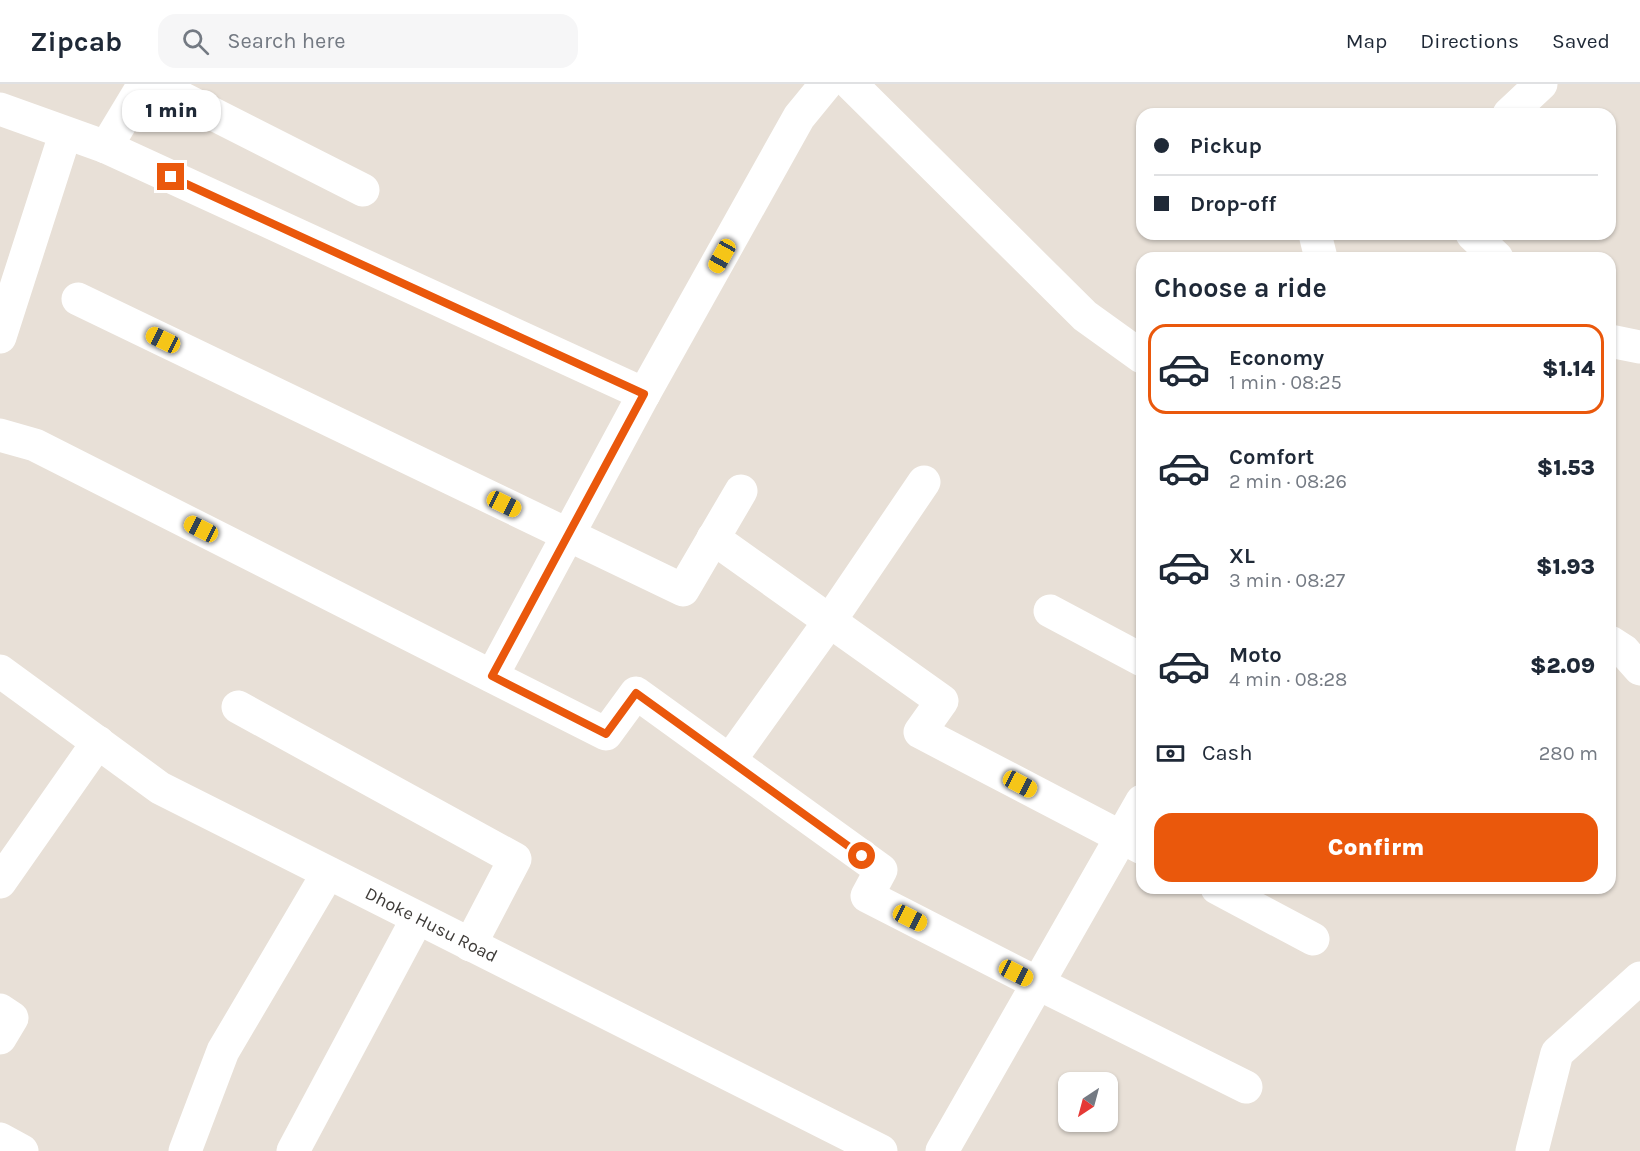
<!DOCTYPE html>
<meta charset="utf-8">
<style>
:root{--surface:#fff;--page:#f6f6f7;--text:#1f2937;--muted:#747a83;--line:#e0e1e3;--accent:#ea580c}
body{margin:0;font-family:Karla,sans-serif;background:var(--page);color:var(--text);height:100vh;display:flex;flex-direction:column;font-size:22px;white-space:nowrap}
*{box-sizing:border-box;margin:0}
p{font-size:20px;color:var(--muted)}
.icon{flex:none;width:33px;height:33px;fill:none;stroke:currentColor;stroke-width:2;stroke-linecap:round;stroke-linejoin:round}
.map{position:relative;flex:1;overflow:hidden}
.side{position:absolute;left:1136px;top:168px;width:480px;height:642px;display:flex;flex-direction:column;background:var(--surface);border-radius:18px;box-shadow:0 2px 4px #0004}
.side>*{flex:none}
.banner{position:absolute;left:1136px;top:24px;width:480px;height:132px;border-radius:18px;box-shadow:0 2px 4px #0004;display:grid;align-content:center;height:132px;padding:0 18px;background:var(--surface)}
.needle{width:39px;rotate:216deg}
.tools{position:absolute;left:1058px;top:988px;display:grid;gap:12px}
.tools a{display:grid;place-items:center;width:60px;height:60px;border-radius:12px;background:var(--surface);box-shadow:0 2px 4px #0004;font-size:30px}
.end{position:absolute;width:27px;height:27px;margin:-14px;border:8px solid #ea580c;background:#fff;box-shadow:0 0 0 3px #fff}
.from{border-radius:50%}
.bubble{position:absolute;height:42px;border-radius:18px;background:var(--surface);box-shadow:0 2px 4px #0004;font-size:20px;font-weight:800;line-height:42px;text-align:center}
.car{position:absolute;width:18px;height:36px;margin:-18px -9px;border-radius:8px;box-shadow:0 0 4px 2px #0007;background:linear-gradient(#f5c518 24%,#345 0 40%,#f5c518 0 76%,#345 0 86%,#f5c518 0)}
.banner b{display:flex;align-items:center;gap:21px;height:57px;font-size:22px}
.banner b+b{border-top:2px solid var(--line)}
.banner i{width:15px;height:15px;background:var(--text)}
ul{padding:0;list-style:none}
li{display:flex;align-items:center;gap:18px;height:90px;margin:0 12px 9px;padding:0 6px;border:3px solid transparent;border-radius:18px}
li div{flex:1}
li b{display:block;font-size:22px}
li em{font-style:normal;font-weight:800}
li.current{border-color:var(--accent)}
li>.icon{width:54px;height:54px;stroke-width:1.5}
h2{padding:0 18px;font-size:27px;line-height:72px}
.pay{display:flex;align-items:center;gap:15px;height:66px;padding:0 18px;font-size:22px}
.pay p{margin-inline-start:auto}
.primary-button{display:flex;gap:12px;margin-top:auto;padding:12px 18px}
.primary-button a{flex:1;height:69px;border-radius:18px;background:var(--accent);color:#fff;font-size:24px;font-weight:800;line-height:69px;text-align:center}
header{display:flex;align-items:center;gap:36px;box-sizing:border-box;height:84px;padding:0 30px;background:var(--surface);border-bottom:2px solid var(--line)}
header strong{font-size:28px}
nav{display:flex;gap:33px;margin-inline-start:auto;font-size:21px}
.search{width:420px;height:54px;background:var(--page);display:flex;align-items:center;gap:15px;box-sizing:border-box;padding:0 21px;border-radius:18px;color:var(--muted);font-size:22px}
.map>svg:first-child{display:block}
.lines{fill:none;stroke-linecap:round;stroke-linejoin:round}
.minor{stroke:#fff;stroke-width:33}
.route{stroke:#ea580c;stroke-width:8}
.labels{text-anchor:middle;stroke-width:5;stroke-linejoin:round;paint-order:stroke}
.street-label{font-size:18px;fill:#3e3b38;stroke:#fff}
</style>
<header>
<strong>Zipcab</strong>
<div class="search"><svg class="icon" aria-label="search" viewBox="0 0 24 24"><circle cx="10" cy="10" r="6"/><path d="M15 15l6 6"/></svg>Search here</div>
<nav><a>Map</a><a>Directions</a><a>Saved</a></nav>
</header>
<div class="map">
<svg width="1640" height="1067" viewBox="0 0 1640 1067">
<rect width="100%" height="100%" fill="#e8e0d7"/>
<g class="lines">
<g class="minor">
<path d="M 154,0 L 363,106"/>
<path d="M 851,0 L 1085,232 L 1142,273"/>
<path d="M 0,25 L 106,63 L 644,310"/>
<path d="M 1509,30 L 1541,0"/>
<path d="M 106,63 L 144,0"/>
<path d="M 1315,150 L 1321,174"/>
<path d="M 1472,150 L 1497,174"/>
<path d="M 78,215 L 683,506 L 741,407"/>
<path d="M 0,253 L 62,60"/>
<path d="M 1610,257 L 1640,263"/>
<path d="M 0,351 L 35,361 L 606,650 L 636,609 L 881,786 L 867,812 L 1037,899 L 1246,1003"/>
<path d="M 713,454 L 942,617 L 920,648 L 1142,764"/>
<path d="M 1050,527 L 1142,576"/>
<path d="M 1610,558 L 1624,567 L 1640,585"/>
<path id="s1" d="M 0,587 L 160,704 L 881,1067"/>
<path d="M 492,592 L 644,310 L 799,33 L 826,0"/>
<path d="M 238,623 L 515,775 L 470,861"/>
<path d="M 730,676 L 829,538 L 924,398"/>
<path d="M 0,798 L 98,658"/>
<path d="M 1217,804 L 1313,855"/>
<path d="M 0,926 L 12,934 L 0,954"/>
<path d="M 0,1055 L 22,1067"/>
<path d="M 185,1067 L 223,967 L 328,789"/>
<path d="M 293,1067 L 417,835"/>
<path d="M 942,1067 L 1142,717"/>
<path d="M 1532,1067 L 1557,969 L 1640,894"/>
</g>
</g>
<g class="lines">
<path class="route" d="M 171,93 L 644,310 L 492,592 L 606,650 L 636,609 L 862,772"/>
</g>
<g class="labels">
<g class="street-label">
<text dy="6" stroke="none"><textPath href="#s1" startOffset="502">Dhoke Husu Road</textPath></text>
</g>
</g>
</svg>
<div class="tools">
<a><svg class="needle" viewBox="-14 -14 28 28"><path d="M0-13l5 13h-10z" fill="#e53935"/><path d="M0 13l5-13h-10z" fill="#747a83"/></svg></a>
</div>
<i class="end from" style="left:862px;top:772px"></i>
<i class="end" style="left:171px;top:93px"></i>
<div class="bubble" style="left:122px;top:6px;width:99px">1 min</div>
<i class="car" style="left:722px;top:172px;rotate:209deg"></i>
<i class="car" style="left:163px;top:256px;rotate:296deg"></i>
<i class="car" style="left:504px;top:420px;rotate:116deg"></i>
<i class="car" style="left:201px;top:445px;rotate:297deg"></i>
<i class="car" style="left:1020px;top:700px;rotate:118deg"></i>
<i class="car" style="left:910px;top:834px;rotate:117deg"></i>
<i class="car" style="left:1016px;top:889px;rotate:117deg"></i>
<div class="banner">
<b><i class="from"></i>Pickup</b>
<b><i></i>Drop-off</b>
</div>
<section class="side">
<h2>Choose a ride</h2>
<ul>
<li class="current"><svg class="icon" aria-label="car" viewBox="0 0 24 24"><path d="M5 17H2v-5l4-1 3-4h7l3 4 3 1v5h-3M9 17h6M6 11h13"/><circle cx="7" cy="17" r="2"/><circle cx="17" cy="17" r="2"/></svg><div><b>Economy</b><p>1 min · 08:25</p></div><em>$1.14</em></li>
<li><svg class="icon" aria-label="car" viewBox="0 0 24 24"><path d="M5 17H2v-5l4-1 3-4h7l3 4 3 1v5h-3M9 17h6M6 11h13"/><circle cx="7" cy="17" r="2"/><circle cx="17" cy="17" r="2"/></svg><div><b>Comfort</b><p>2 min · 08:26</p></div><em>$1.53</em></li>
<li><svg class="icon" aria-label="car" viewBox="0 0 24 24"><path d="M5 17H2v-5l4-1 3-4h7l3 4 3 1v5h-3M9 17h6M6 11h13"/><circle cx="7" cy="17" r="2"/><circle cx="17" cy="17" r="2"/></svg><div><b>XL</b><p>3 min · 08:27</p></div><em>$1.93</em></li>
<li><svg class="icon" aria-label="car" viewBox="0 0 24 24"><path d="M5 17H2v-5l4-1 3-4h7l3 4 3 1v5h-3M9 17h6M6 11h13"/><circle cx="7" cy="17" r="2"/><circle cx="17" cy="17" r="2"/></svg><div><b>Moto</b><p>4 min · 08:28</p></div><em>$2.09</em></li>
</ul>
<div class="pay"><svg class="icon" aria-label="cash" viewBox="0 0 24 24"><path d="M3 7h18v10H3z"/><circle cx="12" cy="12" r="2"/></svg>Cash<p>280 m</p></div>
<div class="primary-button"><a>Confirm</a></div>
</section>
</div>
